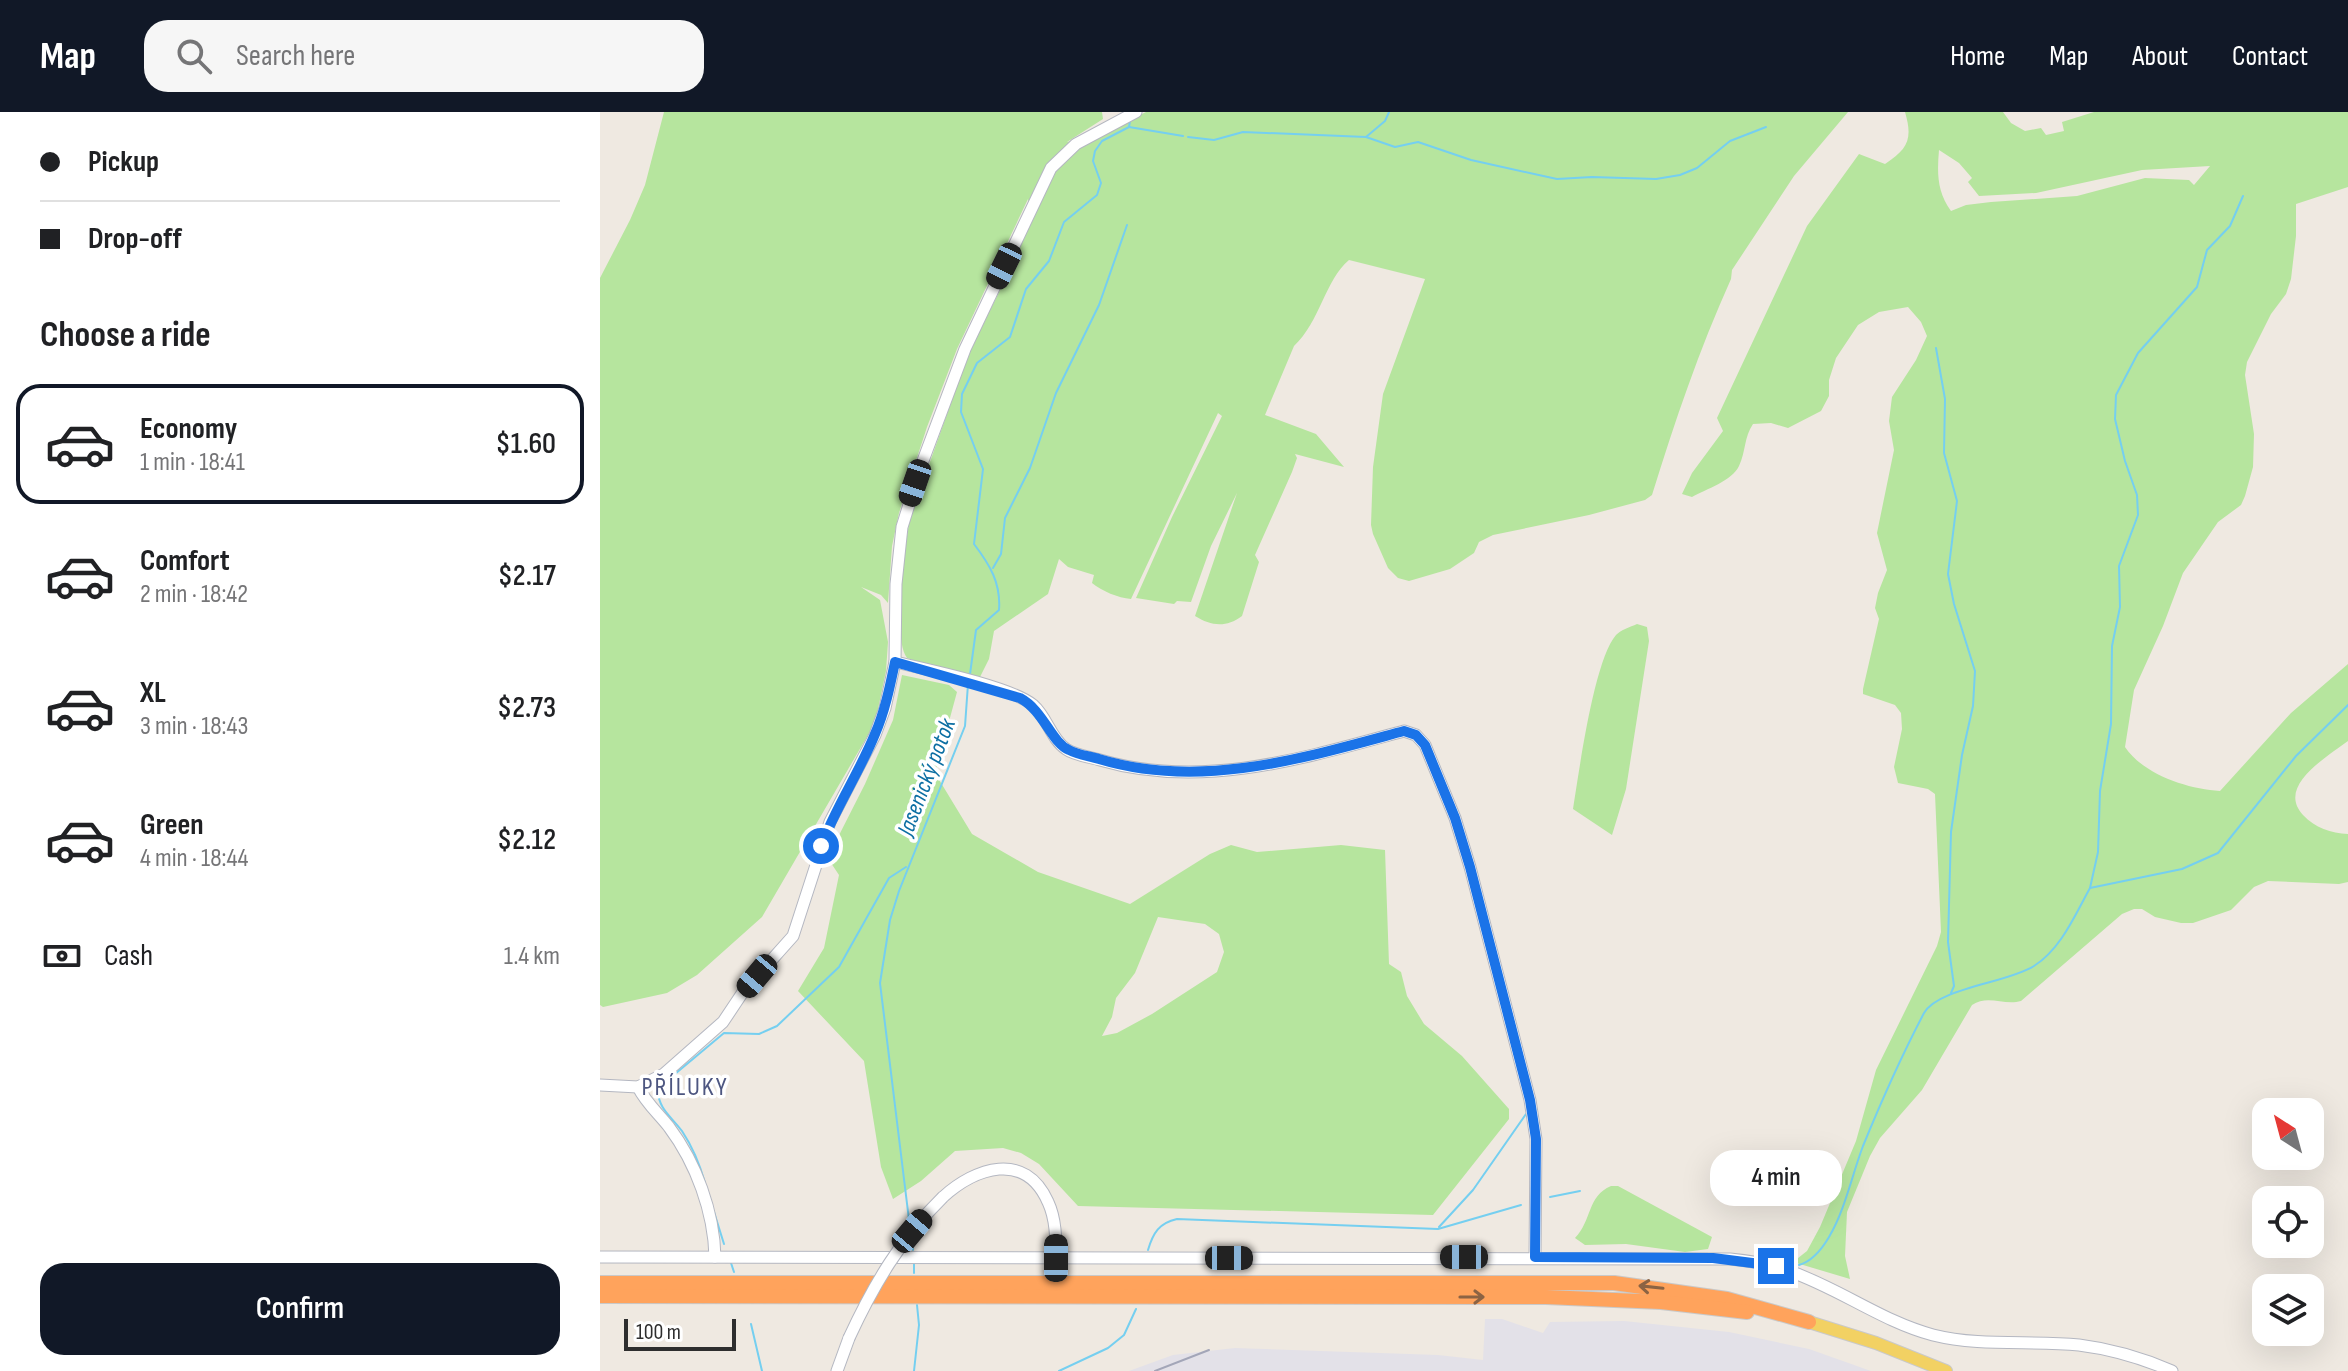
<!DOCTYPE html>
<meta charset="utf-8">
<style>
:root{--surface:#fff;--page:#f6f6f6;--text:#202124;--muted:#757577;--line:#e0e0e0;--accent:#111827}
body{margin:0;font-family:"Sofia Sans Condensed",sans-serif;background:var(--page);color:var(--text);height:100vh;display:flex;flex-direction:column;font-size:30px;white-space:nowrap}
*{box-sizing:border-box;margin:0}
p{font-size:26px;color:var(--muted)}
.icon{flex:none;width:44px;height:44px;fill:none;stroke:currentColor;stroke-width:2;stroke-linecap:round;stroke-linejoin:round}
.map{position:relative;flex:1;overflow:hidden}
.panel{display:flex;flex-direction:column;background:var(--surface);width:600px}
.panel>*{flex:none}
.banner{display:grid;align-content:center;height:176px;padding:0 40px;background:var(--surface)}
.needle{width:52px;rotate:324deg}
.fabs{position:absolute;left:1652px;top:986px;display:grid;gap:16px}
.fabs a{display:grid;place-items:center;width:72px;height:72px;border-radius:16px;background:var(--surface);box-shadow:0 8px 32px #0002;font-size:40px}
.scale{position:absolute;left:24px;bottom:20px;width:112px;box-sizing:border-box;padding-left:8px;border:4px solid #2e2e2e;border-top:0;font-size:22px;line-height:28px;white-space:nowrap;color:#2e2e2e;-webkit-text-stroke:6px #fff;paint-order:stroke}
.end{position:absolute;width:36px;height:36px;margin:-18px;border:10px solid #1a73e8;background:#fff;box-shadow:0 0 0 4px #fff}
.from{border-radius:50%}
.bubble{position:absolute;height:56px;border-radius:24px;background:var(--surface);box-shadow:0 8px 32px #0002;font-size:26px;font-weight:600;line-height:56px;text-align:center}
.car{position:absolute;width:24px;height:48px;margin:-24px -12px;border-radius:10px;box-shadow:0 0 6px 2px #0007;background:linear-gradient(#222 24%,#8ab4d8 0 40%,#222 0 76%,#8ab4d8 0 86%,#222 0)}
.banner b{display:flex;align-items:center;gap:28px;height:76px;font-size:30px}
.banner b+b{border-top:2px solid var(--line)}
.banner i{width:20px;height:20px;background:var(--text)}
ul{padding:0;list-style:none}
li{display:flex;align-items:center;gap:24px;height:120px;margin:0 16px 12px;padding:0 24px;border:4px solid transparent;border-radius:24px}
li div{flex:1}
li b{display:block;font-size:30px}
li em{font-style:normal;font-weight:600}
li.active{border-color:var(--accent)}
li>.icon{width:72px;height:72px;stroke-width:1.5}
h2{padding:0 40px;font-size:36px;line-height:96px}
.pay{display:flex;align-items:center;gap:20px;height:88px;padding:0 40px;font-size:30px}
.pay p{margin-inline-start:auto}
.button{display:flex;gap:16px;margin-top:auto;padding:16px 40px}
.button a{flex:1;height:92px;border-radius:24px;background:var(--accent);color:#fff;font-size:32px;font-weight:600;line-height:92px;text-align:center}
header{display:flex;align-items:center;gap:48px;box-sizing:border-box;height:112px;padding:0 40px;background:var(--accent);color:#fff}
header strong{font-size:38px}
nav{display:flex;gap:44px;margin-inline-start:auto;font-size:28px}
.search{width:560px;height:72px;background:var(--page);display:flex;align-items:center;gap:20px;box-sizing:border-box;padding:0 28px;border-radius:24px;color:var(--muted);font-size:30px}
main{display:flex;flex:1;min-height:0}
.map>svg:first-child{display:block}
.industrial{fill:#e3e1e8}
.green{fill:#b6e59e;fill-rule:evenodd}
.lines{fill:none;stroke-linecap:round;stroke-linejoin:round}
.stream{stroke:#75cff0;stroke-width:2}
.secondary-casing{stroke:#b4b7c1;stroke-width:13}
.primary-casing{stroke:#c9c9c9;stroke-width:14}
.highway-casing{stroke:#c9c9c9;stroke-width:16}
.secondary{stroke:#fff;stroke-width:11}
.primary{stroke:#f2d163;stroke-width:12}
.highway{stroke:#ffa35c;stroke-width:14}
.rail{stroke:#a3a6b8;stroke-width:2}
.secondary-bridge-casing{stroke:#b4b7c1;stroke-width:13;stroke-linecap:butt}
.secondary-bridge{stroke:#fff;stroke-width:11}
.oneway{stroke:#8c6343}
.route{stroke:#1a73e8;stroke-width:10}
.labels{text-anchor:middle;stroke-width:7;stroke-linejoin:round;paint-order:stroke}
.water-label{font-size:24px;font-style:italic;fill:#0d6fa3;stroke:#fff}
.quarter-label{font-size:26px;letter-spacing:2px;fill:#4d5680;stroke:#fff}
</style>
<header>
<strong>Map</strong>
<div class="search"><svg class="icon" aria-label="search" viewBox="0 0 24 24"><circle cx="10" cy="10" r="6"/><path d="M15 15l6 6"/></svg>Search here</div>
<nav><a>Home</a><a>Map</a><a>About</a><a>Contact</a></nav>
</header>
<main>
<section class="panel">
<div class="banner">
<b><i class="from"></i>Pickup</b>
<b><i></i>Drop-off</b>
</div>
<h2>Choose a ride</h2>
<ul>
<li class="active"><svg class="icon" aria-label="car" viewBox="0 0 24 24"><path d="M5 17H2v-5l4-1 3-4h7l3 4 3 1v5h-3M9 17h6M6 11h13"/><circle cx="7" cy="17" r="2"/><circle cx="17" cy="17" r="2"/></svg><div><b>Economy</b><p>1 min · 18:41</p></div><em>$1.60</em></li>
<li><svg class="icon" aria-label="car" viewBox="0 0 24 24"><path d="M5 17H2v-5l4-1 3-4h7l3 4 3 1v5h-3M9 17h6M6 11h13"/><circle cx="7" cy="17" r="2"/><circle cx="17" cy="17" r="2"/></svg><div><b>Comfort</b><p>2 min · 18:42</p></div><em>$2.17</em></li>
<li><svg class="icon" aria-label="car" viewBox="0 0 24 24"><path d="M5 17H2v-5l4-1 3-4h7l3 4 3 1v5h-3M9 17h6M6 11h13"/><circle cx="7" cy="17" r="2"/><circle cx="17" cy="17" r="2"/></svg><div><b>XL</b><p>3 min · 18:43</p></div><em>$2.73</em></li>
<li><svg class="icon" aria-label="car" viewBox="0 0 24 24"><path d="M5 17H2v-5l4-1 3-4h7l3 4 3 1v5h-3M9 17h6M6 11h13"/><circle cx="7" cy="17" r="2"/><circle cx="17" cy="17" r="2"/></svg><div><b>Green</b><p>4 min · 18:44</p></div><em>$2.12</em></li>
</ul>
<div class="pay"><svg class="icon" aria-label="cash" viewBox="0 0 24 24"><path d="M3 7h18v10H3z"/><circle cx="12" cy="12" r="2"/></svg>Cash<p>1.4 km</p></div>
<div class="button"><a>Confirm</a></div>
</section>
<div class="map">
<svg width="1748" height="1259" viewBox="0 0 1748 1259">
<rect width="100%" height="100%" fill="#efe9e1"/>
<path class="industrial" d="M 885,1207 L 902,1207 L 943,1221 L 950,1210 L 1024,1209 L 1129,1220 L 1209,1237 L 1271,1259 L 529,1259 L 573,1243 L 635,1236 L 838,1243 L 883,1248 Z"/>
<g class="green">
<path d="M 64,0 L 502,0 L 503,7 L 467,30 L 506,20 L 546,0 L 1248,0 L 1194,64 L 1132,158 L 1131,167 C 1099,238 1075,309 1052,383 L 1045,388 L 989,403 L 893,423 L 879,430 L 874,441 L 850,457 L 809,469 L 798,466 L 788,456 L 773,422 L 771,413 L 773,355 L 783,282 L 825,167 L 749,148 C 725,168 720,210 694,234 L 665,303 L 716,322 L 744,355 L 695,342 L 697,346 L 692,360 L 655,443 L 659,450 L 642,504 C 626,516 611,514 595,504 L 637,381 L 611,434 L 591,490 L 577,489 L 574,492 L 536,486 L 572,405 L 622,304 L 618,301 L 531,487 C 518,486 502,479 492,471 L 494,463 L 468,455 L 459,447 L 448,482 L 394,519 L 389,547 L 380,565 C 373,566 318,550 307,546 C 292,527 305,433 310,406 L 368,243 L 402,174 L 399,171 L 430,107 L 428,87 L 357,237 L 327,315 L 299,401 L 292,434 L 288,491 L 281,483 L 261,475 L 280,488 L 288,530 L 286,559 L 275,611 L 162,805 L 97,863 L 67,881 L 3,895 L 0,893 L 0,166 L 30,108 L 45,73 Z"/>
<path d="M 1305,0 L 1403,0 L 1411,11 L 1425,19 L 1441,16 L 1446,23 L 1464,19 L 1462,10 L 1494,0 L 1748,0 L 1748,75 L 1696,92 L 1696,124 L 1691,167 L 1686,182 L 1671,202 L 1647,250 L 1645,263 L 1654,322 L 1653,355 L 1645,384 L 1641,393 L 1618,410 L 1583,461 L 1563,514 L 1534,578 L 1525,635 C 1544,663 1588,677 1620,679 L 1691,601 L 1748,552 L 1748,629 C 1727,645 1676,674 1703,703 C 1715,716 1731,721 1748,722 L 1748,770 L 1739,772 L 1668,769 L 1654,775 L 1631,798 L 1593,811 L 1581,811 L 1555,805 L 1542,797 L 1534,797 L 1522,802 L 1421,889 C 1404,894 1388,882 1372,893 L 1322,978 L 1280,1026 L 1270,1044 L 1247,1100 L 1245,1144 L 1250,1167 L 1193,1150 L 1207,1139 L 1220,1115 L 1256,1029 L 1276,958 L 1337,834 L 1341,820 L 1335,682 L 1328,677 L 1298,671 L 1294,655 L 1302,617 L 1301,601 L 1295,593 L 1263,582 L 1263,577 L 1279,507 L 1275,496 L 1278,481 L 1287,458 L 1277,421 L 1294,338 L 1289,309 L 1292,285 L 1316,248 L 1327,224 L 1321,210 L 1308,195 L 1279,200 L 1258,213 L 1236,246 L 1229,268 L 1229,284 L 1221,299 L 1188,316 L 1171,311 L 1153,312 C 1144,325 1146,339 1139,354 C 1132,369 1106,377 1092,385 L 1082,382 L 1092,361 L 1123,319 L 1117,306 L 1207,114 L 1259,42 L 1285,52 C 1308,37 1313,27 1305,0 ZM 1339,38 L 1359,51 L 1372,66 L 1368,70 L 1379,84 L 1436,81 L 1542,58 L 1610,54 L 1594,73 L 1589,68 L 1545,66 L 1477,84 L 1391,90 L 1366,93 L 1351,99 C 1337,80 1337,61 1339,38 Z"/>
<path d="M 1037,512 L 1047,515 L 1049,529 L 1026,677 L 1012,723 L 973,697 C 979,660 994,548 1016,523 C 1021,518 1030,515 1037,512 Z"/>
<path d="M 302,563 L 349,573 L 357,580 L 335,661 L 372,722 L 438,760 L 530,792 L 610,742 L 631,733 L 657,740 L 741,733 L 785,738 L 789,852 L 801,860 L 807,884 L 824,912 L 862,944 L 909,997 L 909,1007 L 833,1103 L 478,1094 L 439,1052 L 421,1041 L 403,1036 L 355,1039 L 321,1069 L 293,1087 L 281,1055 L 264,949 L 198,879 L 224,836 L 239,763 L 229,748 L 231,739 L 265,672 L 293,608 ZM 558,805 L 605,812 L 619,822 L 624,840 L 617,860 L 552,902 L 517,921 L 502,924 L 512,905 L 516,886 L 535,861 Z"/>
<path d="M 1011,1074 L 1018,1074 L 1112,1125 L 1108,1137 L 1085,1140 L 1026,1132 L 985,1133 L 975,1126 C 992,1109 987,1084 1011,1074 Z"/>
</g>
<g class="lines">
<g class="stream">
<path d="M 529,15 L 583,24"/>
<path d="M 588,25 L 614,28 L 643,20 L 766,25 L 795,35 L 818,30 L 871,48 L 957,67 L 992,65 L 1056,67 L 1080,63 L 1097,56 L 1130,29 L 1166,15"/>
<path d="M 766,25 L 785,9 L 789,0"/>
<path d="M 1336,236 L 1345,287 L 1344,341 L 1357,389 L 1348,462 L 1354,492 L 1375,559 L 1373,594 L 1362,643 L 1351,720 L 1348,830 L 1354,874 L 1351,881"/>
<path d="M 393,456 L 401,442 L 405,406 L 430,356 L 456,281 L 499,193 L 527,113"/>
<path d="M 370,562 L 376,518 L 399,498 C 401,471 390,453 374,432 L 383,357 L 361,300 L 362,282 L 377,251 L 410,225 L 426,177 L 449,149 L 464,110 L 497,83 L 501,71 L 493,49 L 495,39 L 502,29 L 529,15 L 530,9"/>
<path d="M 1490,776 L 1498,740 L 1500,679 L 1511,612 L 1512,534 L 1520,495 L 1519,454 L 1538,403 L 1537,383 L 1525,349 L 1515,307 L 1516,283 L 1538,241 L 1597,175 L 1607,138 L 1630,114 L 1643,84"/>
<path d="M 105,1071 C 100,1053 92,1034 82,1019 C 69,1002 60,999 57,977 L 124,921 L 159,922 L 177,914 L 239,855 L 289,766 L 306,755"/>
<path d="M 950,1085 L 980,1079"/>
<path d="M 114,1100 L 124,1132"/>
<path d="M 839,1115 L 873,1078 L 926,1002"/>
<path d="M 310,1116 L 280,871 L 290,808 L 299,779 L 365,614 L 368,572"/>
<path d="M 311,1127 L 313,1138"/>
<path d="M 548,1138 C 553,1121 559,1111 577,1107 L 838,1117 L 921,1093"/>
<path d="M 131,1151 L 134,1160"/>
<path d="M 314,1151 L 314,1161"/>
<path d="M 1199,1153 C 1213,1149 1222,1137 1229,1125 C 1245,1098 1252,1063 1263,1034 C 1281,990 1302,943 1324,901 C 1338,876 1407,871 1434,854 C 1461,837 1475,803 1490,776 L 1582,757 L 1618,741 L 1696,644 L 1748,593"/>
<path d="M 151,1212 L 162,1259"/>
<path d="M 314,1259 L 319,1213 L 317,1193"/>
<path d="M 459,1259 L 508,1236 L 524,1223 L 536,1197"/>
</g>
<defs>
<g id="secondary">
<path d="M 295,550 C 325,557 412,575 433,593 C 447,605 451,627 466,637 C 474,643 490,645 500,648 C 602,678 705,646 804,619 L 816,623 L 825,633 L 855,706 L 870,755 L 930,988 L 936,1027 L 935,1145"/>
<path d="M 0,973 L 38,975 L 64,962 L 123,910 L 143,880 L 193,824 L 230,710 L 275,623 L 285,596 L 295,550 L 296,472 L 302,415 L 321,354 L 365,237 L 451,56 L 476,32 L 536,0"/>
<path d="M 38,975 C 46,991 58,1001 69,1015 C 96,1051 114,1100 115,1145"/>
<path d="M 343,1085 C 375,1056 425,1038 448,1090 C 456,1107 456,1127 456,1146"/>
<path d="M 0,1145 L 1130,1147 C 1150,1149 1170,1152 1189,1159 C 1239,1176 1281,1209 1333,1223 C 1381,1235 1430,1228 1479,1233 C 1511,1237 1542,1246 1572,1259"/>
<path d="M 237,1259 L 249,1226"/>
</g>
<path id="primary" d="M 1209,1210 L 1276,1231 L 1346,1259"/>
<g id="highway">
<path d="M 0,1171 L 1014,1171 L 1127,1187 L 1209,1210"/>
<path d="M 0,1184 L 946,1185 L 1061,1190 L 1147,1200"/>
</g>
</defs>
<use href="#secondary" class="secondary-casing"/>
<use href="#primary" class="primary-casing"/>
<use href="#highway" class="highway-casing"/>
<use href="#secondary" class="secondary"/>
<use href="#primary" class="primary"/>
<use href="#highway" class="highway"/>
<path class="rail" d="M 555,1259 L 609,1238"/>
<defs>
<path id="secondary-bridge" d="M 249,1226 C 273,1174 301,1126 343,1085"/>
</defs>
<use href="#secondary-bridge" class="secondary-bridge-casing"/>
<use href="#secondary-bridge" class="secondary-bridge"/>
</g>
<defs><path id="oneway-shaft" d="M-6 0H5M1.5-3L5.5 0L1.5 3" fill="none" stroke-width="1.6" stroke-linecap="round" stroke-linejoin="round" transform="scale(2)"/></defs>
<g class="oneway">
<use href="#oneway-shaft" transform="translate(1051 1175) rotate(-174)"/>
<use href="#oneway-shaft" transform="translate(872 1185)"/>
</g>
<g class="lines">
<path class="route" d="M 221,734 C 236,695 259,661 275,622 C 285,599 290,574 295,550 L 420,586 C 444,599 451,630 469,638 C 478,643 489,644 499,647 C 601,678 704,646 804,619 L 816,623 L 825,633 L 855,706 L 870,755 L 930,988 L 936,1027 L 935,1145 L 1113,1146 L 1176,1154"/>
</g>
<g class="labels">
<g class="water-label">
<text transform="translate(326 665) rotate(-69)" y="8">Jasenický potok</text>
</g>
<g class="quarter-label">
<text x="85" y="983">PŘÍLUKY</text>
</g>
</g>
</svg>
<div class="fabs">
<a><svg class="needle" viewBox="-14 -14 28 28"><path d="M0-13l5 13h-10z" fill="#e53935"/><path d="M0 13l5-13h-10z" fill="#757577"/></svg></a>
<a><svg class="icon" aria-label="locate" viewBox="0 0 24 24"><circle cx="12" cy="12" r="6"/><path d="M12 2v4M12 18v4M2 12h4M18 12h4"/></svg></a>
<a><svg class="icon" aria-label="layers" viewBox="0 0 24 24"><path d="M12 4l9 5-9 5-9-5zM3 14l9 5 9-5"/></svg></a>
</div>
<div class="scale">100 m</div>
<i class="end from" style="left:221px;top:734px"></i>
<i class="end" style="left:1176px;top:1154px"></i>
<div class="bubble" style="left:1110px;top:1038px;width:132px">4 min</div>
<i class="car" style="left:404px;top:154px;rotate:206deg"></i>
<i class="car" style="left:315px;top:371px;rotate:199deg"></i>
<i class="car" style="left:157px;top:864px;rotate:220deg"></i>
<i class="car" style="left:312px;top:1119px;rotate:40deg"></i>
<i class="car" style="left:864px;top:1145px;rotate:270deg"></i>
<i class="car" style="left:456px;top:1146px;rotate:0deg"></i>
<i class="car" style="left:629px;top:1146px;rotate:90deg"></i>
</div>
</main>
